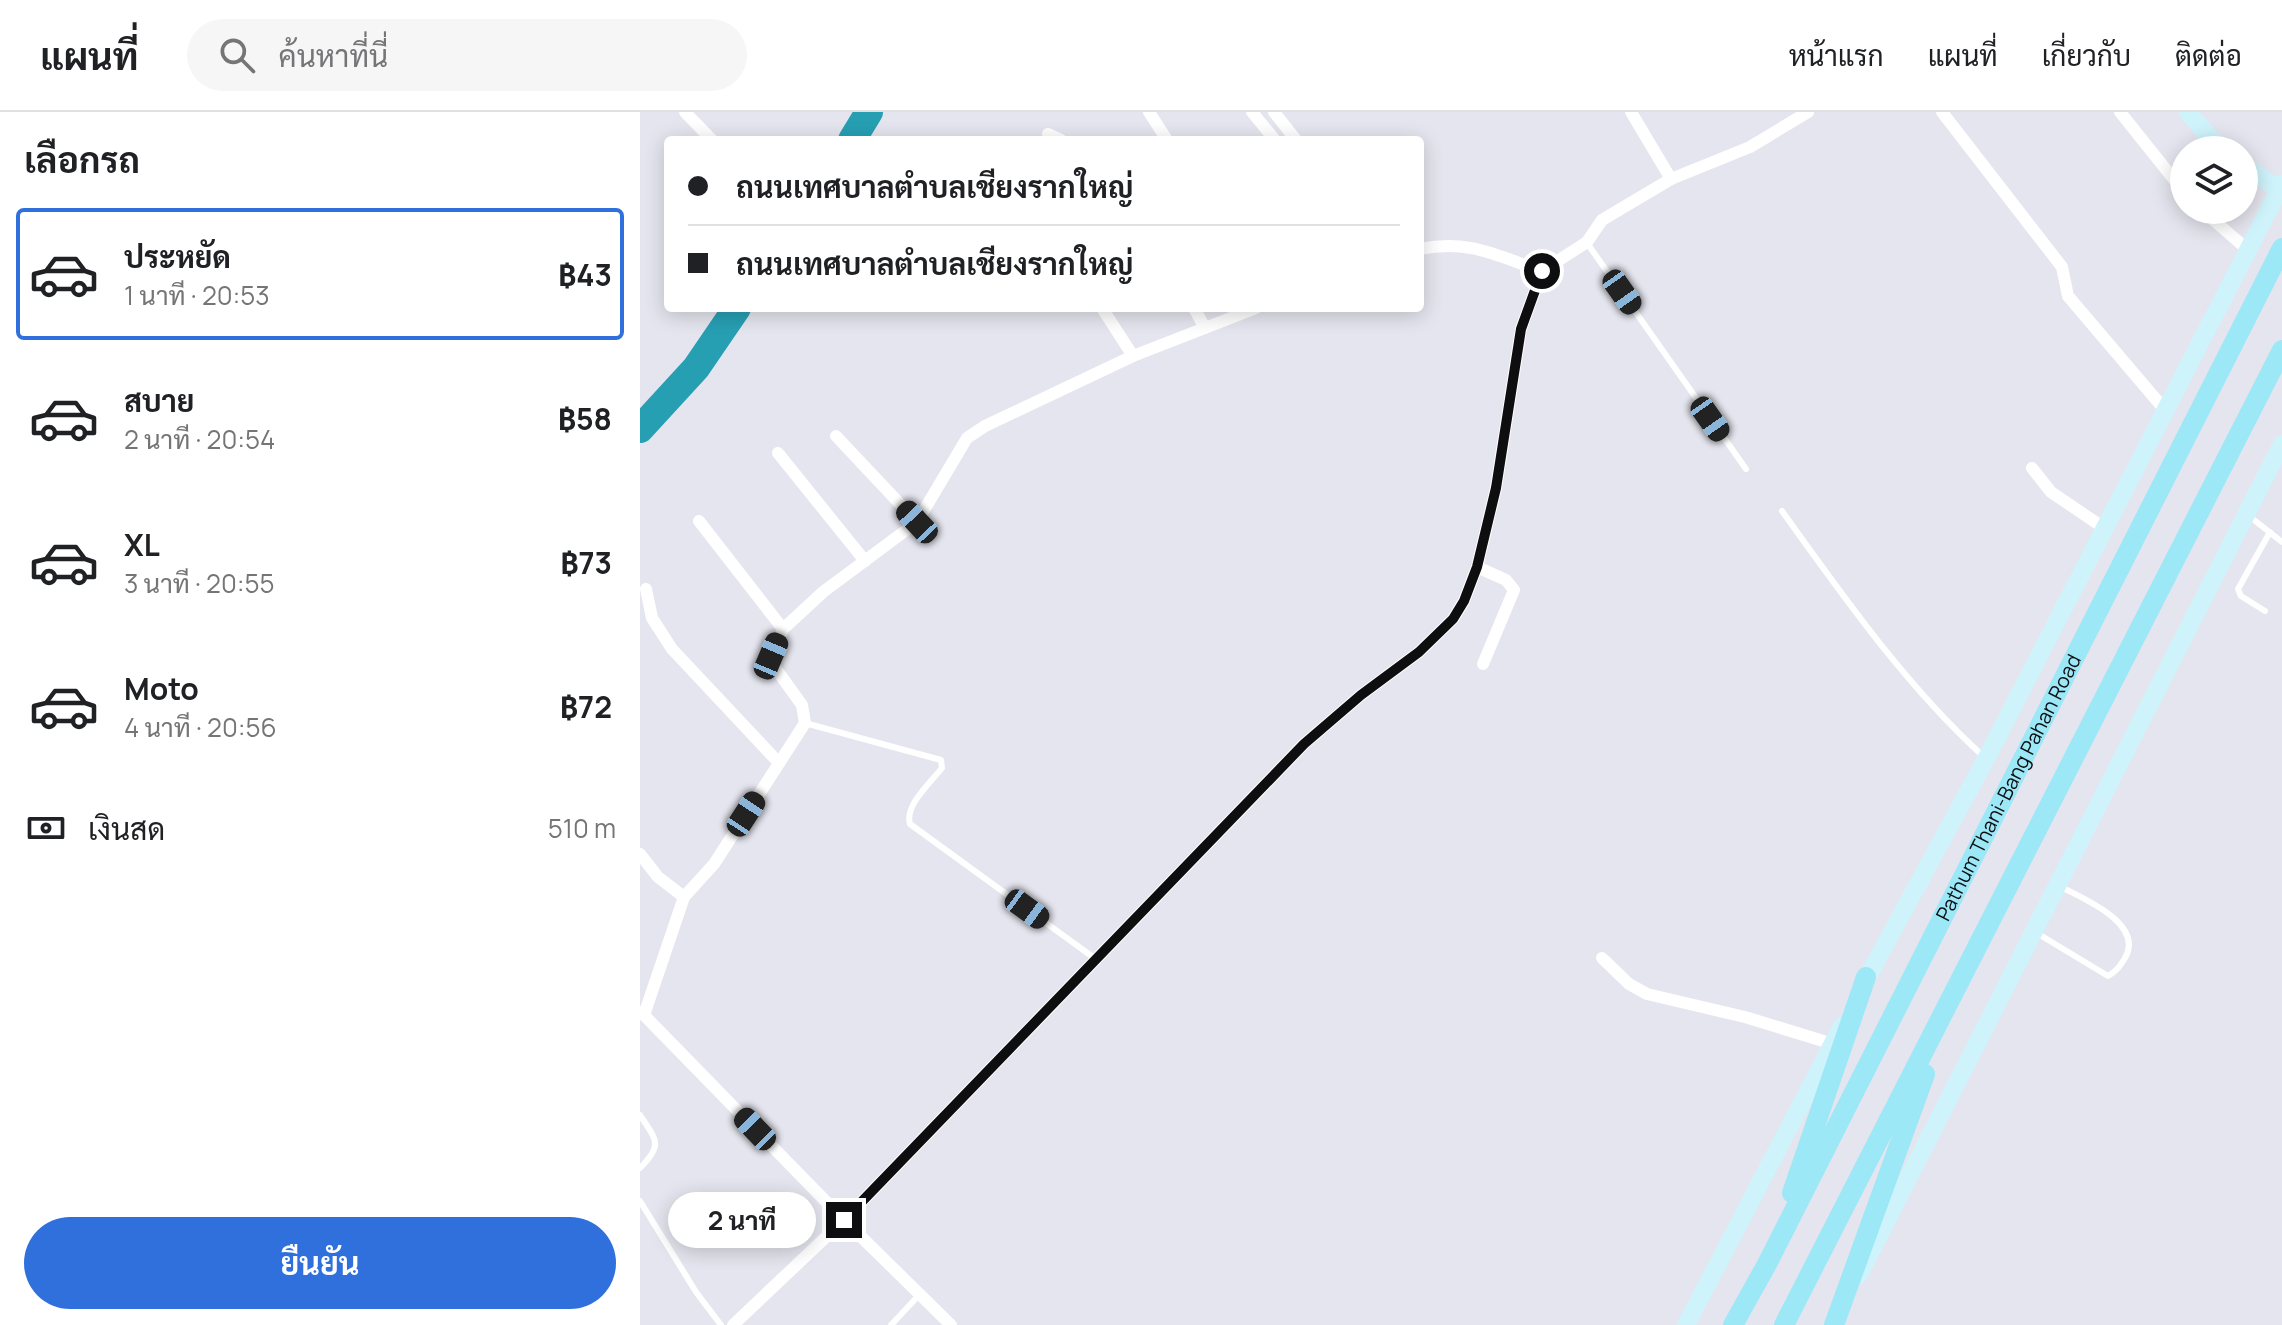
<!DOCTYPE html>
<html lang="th">
<meta charset="utf-8">
<style>
:root{--surface:#fff;--page:#f6f6f6;--text:#202124;--muted:#757577;--line:#e0e0e0;--accent:#3070dd}
body{margin:0;font-family:Manrope,Sarabun,sans-serif;background:var(--page);color:var(--text);height:100vh;display:flex;flex-direction:column;font-size:30px;white-space:nowrap}
*{box-sizing:border-box;margin:0}
p{font-size:26px;color:var(--muted)}
.icon{flex:none;width:44px;height:44px;fill:none;stroke:currentColor;stroke-width:2;stroke-linecap:round;stroke-linejoin:round}
.map{position:relative;flex:1;overflow:hidden}
.panel{display:flex;flex-direction:column;background:var(--surface);width:640px}
.panel>*{flex:none}
.banner{position:absolute;left:24px;top:24px;width:760px;height:176px;border-radius:8px;box-shadow:0 4px 20px #0003;display:grid;align-content:center;height:176px;padding:0 24px;background:var(--surface)}
.buttons{position:absolute;left:1530px;top:24px;display:grid;gap:16px}
.buttons a{display:grid;place-items:center;width:88px;height:88px;border-radius:50%;background:var(--surface);box-shadow:0 4px 20px #0003;font-size:40px}
.end{position:absolute;width:36px;height:36px;margin:-18px;border:10px solid #0e0e11;background:#fff;box-shadow:0 0 0 4px #fff}
.from{border-radius:50%}
.bubble{position:absolute;height:56px;border-radius:28px;background:var(--surface);box-shadow:0 4px 20px #0003;font-size:26px;font-weight:700;line-height:56px;text-align:center}
.car{position:absolute;width:24px;height:48px;margin:-24px -12px;border-radius:10px;box-shadow:0 0 6px 2px #0007;background:linear-gradient(#222 24%,#8ab4d8 0 40%,#222 0 76%,#8ab4d8 0 86%,#222 0)}
.banner b{display:flex;align-items:center;gap:28px;height:76px;font-size:30px}
.banner b+b{border-top:2px solid var(--line)}
.banner i{width:20px;height:20px;background:var(--text)}
ul{padding:0;list-style:none}
li{display:flex;align-items:center;gap:24px;height:132px;margin:0 16px 12px;padding:0 8px;border:4px solid transparent;border-radius:8px}
li div{flex:1}
li b{display:block;font-size:30px}
li em{font-style:normal;font-weight:700}
li.selected{border-color:var(--accent)}
li>.icon{width:72px;height:72px;stroke-width:1.5}
h2{padding:0 24px;font-size:36px;line-height:96px}
.pay{display:flex;align-items:center;gap:20px;height:88px;padding:0 24px;font-size:30px}
.pay p{margin-inline-start:auto}
.action{display:flex;gap:16px;margin-top:auto;padding:16px 24px}
.action a{flex:1;height:92px;border-radius:48px;background:var(--accent);color:#fff;font-size:32px;font-weight:700;line-height:92px;text-align:center}
header{display:flex;align-items:center;gap:48px;box-sizing:border-box;height:112px;padding:0 40px;background:var(--surface);border-bottom:2px solid var(--line)}
header strong{font-size:38px}
nav{display:flex;gap:44px;margin-inline-start:auto;font-size:28px}
.search{width:560px;height:72px;background:var(--page);display:flex;align-items:center;gap:20px;box-sizing:border-box;padding:0 28px;border-radius:44px;color:var(--muted);font-size:30px}
main{display:flex;flex:1;min-height:0}
.map>svg:first-child{display:block}
.lines{fill:none;stroke-linecap:round;stroke-linejoin:round}
.river{stroke:#279fb3;stroke-width:28}
.lane{stroke:#fff;stroke-width:6}
.street{stroke:#fff;stroke-width:12}
.secondary{stroke:#cef3fb;stroke-width:18}
.primary{stroke:#9ce8f7;stroke-width:20}
.route{stroke:#0e0e11;stroke-width:10}
.labels{text-anchor:middle;stroke-width:8;stroke-linejoin:round;paint-order:stroke}
.street-label{font-size:20px;fill:#0e0e11;stroke:#fff}
</style>
<header>
<strong>แผนที่</strong>
<div class="search"><svg class="icon" aria-label="search" viewBox="0 0 24 24"><circle cx="10" cy="10" r="6"/><path d="M15 15l6 6"/></svg>ค้นหาที่นี่</div>
<nav><a>หน้าแรก</a><a>แผนที่</a><a>เกี่ยวกับ</a><a>ติดต่อ</a></nav>
</header>
<main>
<section class="panel">
<h2>เลือกรถ</h2>
<ul>
<li class="selected"><svg class="icon" aria-label="car" viewBox="0 0 24 24"><path d="M5 17H2v-5l4-1 3-4h7l3 4 3 1v5h-3M9 17h6M6 11h13"/><circle cx="7" cy="17" r="2"/><circle cx="17" cy="17" r="2"/></svg><div><b>ประหยัด</b><p>1 นาที · 20:53</p></div><em>฿43</em></li>
<li><svg class="icon" aria-label="car" viewBox="0 0 24 24"><path d="M5 17H2v-5l4-1 3-4h7l3 4 3 1v5h-3M9 17h6M6 11h13"/><circle cx="7" cy="17" r="2"/><circle cx="17" cy="17" r="2"/></svg><div><b>สบาย</b><p>2 นาที · 20:54</p></div><em>฿58</em></li>
<li><svg class="icon" aria-label="car" viewBox="0 0 24 24"><path d="M5 17H2v-5l4-1 3-4h7l3 4 3 1v5h-3M9 17h6M6 11h13"/><circle cx="7" cy="17" r="2"/><circle cx="17" cy="17" r="2"/></svg><div><b>XL</b><p>3 นาที · 20:55</p></div><em>฿73</em></li>
<li><svg class="icon" aria-label="car" viewBox="0 0 24 24"><path d="M5 17H2v-5l4-1 3-4h7l3 4 3 1v5h-3M9 17h6M6 11h13"/><circle cx="7" cy="17" r="2"/><circle cx="17" cy="17" r="2"/></svg><div><b>Moto</b><p>4 นาที · 20:56</p></div><em>฿72</em></li>
</ul>
<div class="pay"><svg class="icon" aria-label="cash" viewBox="0 0 24 24"><path d="M3 7h18v10H3z"/><circle cx="12" cy="12" r="2"/></svg>เงินสด<p>510 m</p></div>
<div class="action"><a>ยืนยัน</a></div>
</section>
<div class="map">
<svg width="1642" height="1213" viewBox="0 0 1642 1213">
<rect width="100%" height="100%" fill="#e5e5ef"/>
<g class="lines">
<g class="river">
<path d="M 212,28 L 229,0"/>
<path d="M 0,317 L 56,256 L 97,196"/>
</g>
<g class="lane">
<path d="M 947,131 L 1106,357"/>
<path d="M 1142,399 C 1204,485 1265,573 1343,644"/>
<path d="M 1609,404 L 1642,430"/>
<path d="M 1625,499 L 1601,484 L 1598,477 L 1630,420"/>
<path d="M 165,611 L 301,648 L 302,656 C 291,670 264,694 270,712 L 457,848"/>
<path d="M 1395,820 L 1468,864 C 1477,859 1480,854 1485,846 C 1505,811 1442,786 1419,774"/>
<path d="M 0,1003 C 16,1028 24,1032 0,1056"/>
<path d="M 0,1089 L 56,1180 L 81,1213"/>
<path d="M 251,1213 L 280,1182"/>
</g>
<g class="street">
<path d="M 45,0 L 72,28"/>
<path d="M 509,0 L 527,28"/>
<path d="M 612,0 L 635,28"/>
<path d="M 634,0 L 656,28"/>
<path d="M 991,0 L 1031,67"/>
<path d="M 1302,0 L 1422,155 L 1428,184 L 1525,298"/>
<path d="M 1480,0 L 1544,80"/>
<path d="M 408,22 L 421,28"/>
<path d="M 1562,98 L 1608,138"/>
<path d="M 780,137 C 829,127 857,144 902,159"/>
<path d="M 462,196 L 493,244"/>
<path d="M 554,196 L 565,216 L 616,196"/>
<path d="M 196,324 L 277,410"/>
<path d="M 138,341 L 225,449"/>
<path d="M 1392,356 L 1411,380 L 1464,416"/>
<path d="M 59,409 L 143,517"/>
<path d="M 837,455 L 866,468 L 874,478 L 843,552"/>
<path d="M 6,477 L 12,506 L 32,537 L 139,651"/>
<path d="M 0,742 L 18,765 L 44,785"/>
<path d="M 962,846 L 989,872 L 1007,882 L 1105,905 L 1193,932"/>
<path d="M 1,900 L 204,1108 L 311,1213"/>
<path d="M 4,903 L 44,785 L 74,752 L 165,611 L 162,593 L 131,550 L 143,517 L 183,480 L 277,410 L 327,326 L 345,314 L 493,244 L 565,216"/>
<path d="M 93,1213 L 204,1108 L 664,632 L 721,583 L 779,540 L 813,507 L 824,489 L 837,455 L 856,376 L 881,217 L 902,159 L 947,130 L 962,108 L 1031,67 L 1110,35 L 1168,0"/>
</g>
<g class="secondary">
<path d="M 1548,0 L 1573,29 L 1584,38"/>
<path d="M 1604,54 L 1642,79"/>
<path d="M 1221,877 L 1346,647 L 1642,72"/>
<path d="M 1219,1163 L 1642,332"/>
<path d="M 1046,1213 L 1202,914"/>
</g>
<g class="primary">
<path d="M 1152,1081 L 1226,865"/>
<path id="s1" d="M 1093,1213 L 1127,1152 L 1642,136"/>
<path d="M 1144,1213 L 1642,238"/>
<path d="M 1194,1213 L 1285,962"/>
</g>
</g>
<g class="lines">
<path class="route" d="M 204,1108 L 664,632 L 721,583 L 779,540 L 813,507 L 824,489 L 837,455 L 856,376 L 881,217 L 902,159"/>
</g>
<g class="labels">
<g class="street-label">
<text dy="7" stroke="none"><textPath href="#s1" startOffset="604">Pathum Thani-Bang Pahan Road</textPath></text>
</g>
</g>
</svg>
<div class="buttons">
<a><svg class="icon" aria-label="layers" viewBox="0 0 24 24"><path d="M12 4l9 5-9 5-9-5zM3 14l9 5 9-5"/></svg></a>
</div>
<i class="end from" style="left:902px;top:159px"></i>
<i class="end" style="left:204px;top:1108px"></i>
<div class="bubble" style="left:28px;top:1080px;width:148px">2 นาที</div>
<i class="car" style="left:982px;top:180px;rotate:145deg"></i>
<i class="car" style="left:1070px;top:307px;rotate:145deg"></i>
<i class="car" style="left:277px;top:410px;rotate:317deg"></i>
<i class="car" style="left:131px;top:544px;rotate:23deg"></i>
<i class="car" style="left:106px;top:702px;rotate:33deg"></i>
<i class="car" style="left:387px;top:797px;rotate:126deg"></i>
<i class="car" style="left:115px;top:1017px;rotate:316deg"></i>
<div class="banner">
<b><i class="from"></i>ถนนเทศบาลตำบลเชียงรากใหญ่</b>
<b><i></i>ถนนเทศบาลตำบลเชียงรากใหญ่</b>
</div>
</div>
</main>
